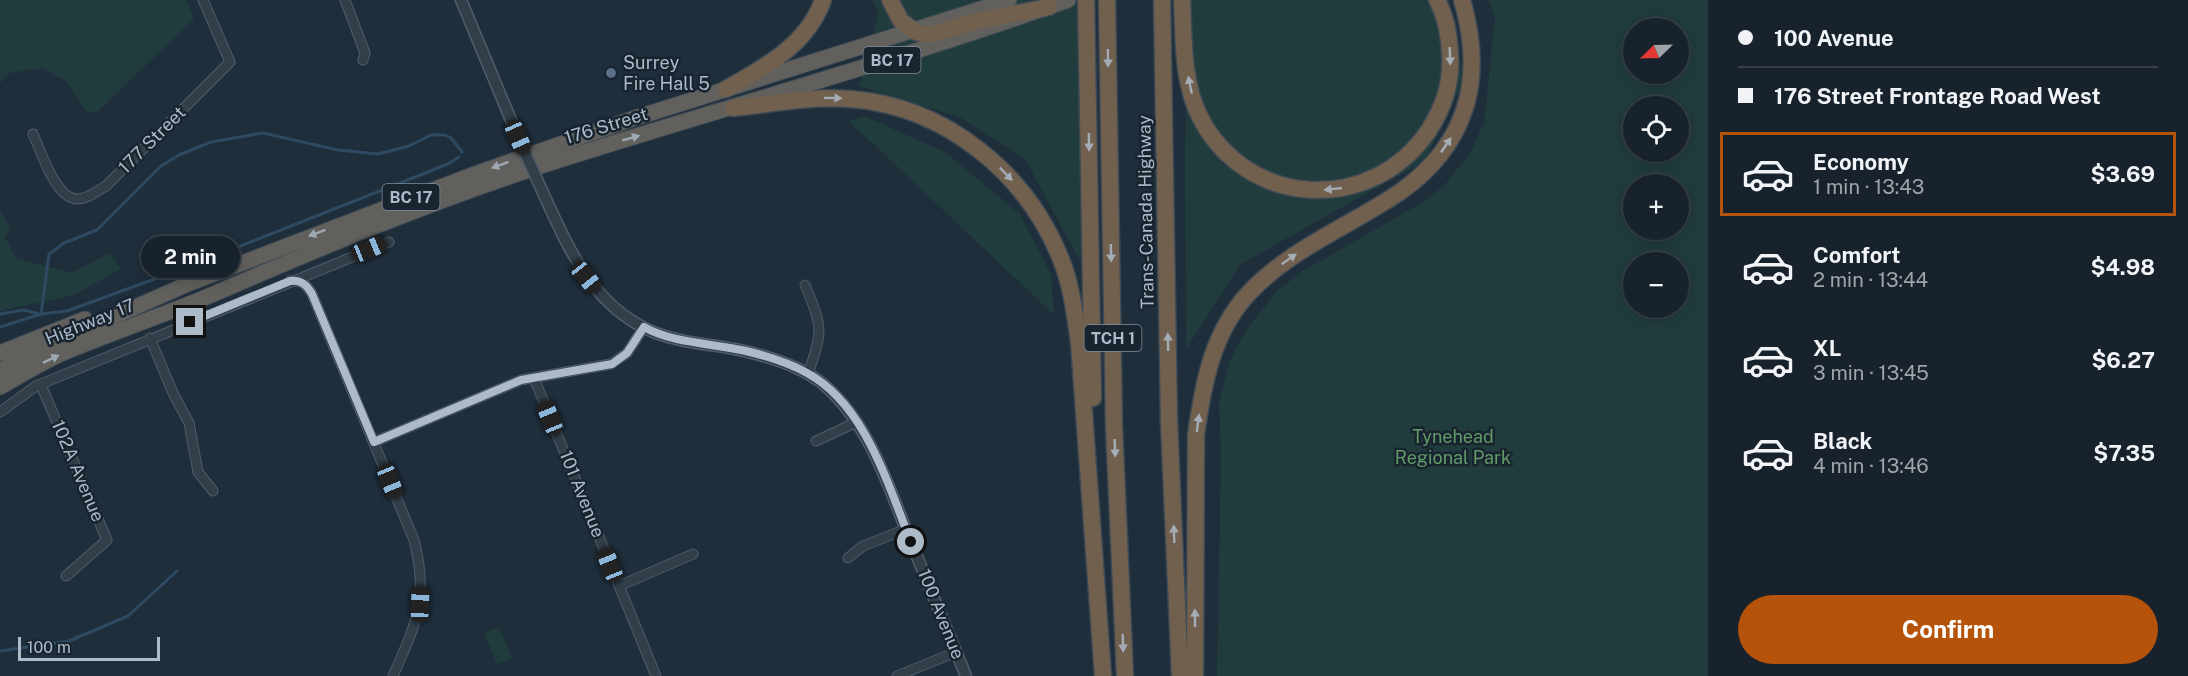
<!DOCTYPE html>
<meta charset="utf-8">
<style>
:root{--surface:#17222c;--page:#242f38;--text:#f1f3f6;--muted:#9ea4a9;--line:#363f48;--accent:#b45309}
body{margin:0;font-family:"Public Sans",sans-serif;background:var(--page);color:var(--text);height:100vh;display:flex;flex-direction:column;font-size:22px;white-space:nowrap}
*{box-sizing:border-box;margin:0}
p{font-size:20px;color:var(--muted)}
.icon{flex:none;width:33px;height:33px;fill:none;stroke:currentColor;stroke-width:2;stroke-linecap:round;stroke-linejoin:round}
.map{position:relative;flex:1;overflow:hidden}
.drawer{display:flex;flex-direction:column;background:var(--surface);width:480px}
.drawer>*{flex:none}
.guide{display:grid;align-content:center;height:132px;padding:0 30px;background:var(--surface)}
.needle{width:39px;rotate:247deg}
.tools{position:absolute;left:1623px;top:18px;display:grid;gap:12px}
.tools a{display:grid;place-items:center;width:66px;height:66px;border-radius:50%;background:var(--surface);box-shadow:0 3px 15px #0003,0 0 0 2px var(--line);font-size:30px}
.scale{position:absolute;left:18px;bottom:15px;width:142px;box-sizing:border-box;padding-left:6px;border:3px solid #adbac8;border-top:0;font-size:16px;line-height:21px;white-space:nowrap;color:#adbac8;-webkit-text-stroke:4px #18242f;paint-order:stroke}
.end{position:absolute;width:27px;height:27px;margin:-14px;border:8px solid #adbac8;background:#111;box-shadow:0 0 0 3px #111}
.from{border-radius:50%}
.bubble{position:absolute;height:42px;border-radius:21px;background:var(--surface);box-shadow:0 3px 15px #0003,0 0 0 2px var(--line);font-size:20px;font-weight:700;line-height:42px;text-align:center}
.car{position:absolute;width:18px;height:36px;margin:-18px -9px;border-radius:8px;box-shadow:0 0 4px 2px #0007;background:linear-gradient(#222 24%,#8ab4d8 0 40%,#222 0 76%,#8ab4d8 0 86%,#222 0)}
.guide b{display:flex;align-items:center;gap:21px;height:57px;font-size:22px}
.guide b+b{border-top:2px solid var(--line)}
.guide i{width:15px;height:15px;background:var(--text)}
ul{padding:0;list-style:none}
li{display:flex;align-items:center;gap:18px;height:84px;margin:0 12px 9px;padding:0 18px;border:3px solid transparent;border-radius:0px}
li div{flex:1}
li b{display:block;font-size:22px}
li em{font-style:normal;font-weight:700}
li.active{border-color:var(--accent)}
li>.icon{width:54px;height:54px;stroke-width:1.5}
.button{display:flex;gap:12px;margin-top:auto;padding:12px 30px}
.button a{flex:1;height:69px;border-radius:36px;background:var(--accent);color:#fff;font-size:24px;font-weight:700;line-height:69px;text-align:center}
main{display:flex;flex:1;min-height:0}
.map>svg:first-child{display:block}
.green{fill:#213c3c;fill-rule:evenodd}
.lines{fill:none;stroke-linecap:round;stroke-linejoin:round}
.stream{stroke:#2e4a62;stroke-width:3}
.minor-casing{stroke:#505d69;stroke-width:11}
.tertiary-casing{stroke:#505d69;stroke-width:13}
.trunk-casing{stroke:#3d4a55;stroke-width:17}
.motorway-casing{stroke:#3d4a55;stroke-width:19}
.minor{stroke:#323f4b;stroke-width:9}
.tertiary{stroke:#323f4b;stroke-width:10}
.trunk{stroke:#61605d;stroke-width:15}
.motorway{stroke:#72604f;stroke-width:16}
.tertiary-bridge-casing{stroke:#505d69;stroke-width:13;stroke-linecap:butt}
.tertiary-bridge{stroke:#323f4b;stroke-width:10}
.oneway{fill:#a4acb6}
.oneway2{fill:#9ea8b3}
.route{stroke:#adbac8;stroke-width:8}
.service-dot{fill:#5c6f8a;stroke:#18242f;stroke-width:2}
.labels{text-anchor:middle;stroke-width:5;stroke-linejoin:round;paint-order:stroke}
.shield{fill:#18242f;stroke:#808d9a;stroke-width:1.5}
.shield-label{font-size:16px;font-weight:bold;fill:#adbac8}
.poi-label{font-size:18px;fill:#adbac8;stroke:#18242f;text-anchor:start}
.street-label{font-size:18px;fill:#adbac8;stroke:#18242f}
.park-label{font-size:18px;fill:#629b68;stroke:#18242f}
</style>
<main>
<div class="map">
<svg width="1708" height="676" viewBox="0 0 1708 676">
<rect width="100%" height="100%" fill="#1f2e3b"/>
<g class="green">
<path d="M 0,0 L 186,0 L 194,19 L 96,113 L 85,110 L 67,82 L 43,68 L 9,73 L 0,83 Z"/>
<path d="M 872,0 L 1080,0 L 1081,263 L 1025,159 L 959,117 L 859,86 L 879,13 Z"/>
<path d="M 1189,0 L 1449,0 L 1464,80 L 1425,161 L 1241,264 L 1186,349 L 1185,155 Z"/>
<path d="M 1488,0 L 1708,0 L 1708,676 L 1217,676 L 1221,455 L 1219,402 L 1230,360 L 1247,329 L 1277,291 L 1301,272 L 1418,205 L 1443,187 L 1470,153 L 1484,123 L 1495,18 ZM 1634,28 L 1678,28 L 1678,74 L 1634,74 ZM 1634,106 L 1678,106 L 1678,152 L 1634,152 ZM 1634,184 L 1678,184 L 1678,230 L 1634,230 ZM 1678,262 L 1678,308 L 1634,308 L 1634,262 Z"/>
<path d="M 864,116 L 945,152 L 1019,213 L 1051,274 L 1054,315 L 849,121 Z"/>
<path d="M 0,211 L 11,229 L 5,237 L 16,258 L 71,273 L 110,253 L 121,269 L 74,295 L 0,311 Z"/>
<path d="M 499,627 L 512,658 L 497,664 L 484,633 Z"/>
</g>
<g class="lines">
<g class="stream">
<path d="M 0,314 L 24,310 L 39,314"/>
<path d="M 41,314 L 49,254 L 64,243 L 97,230 L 161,166 L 179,155 L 211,142 L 263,133 L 338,150 L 378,154 L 409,146 L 431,135 L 445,135 L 451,138 L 462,152"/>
<path d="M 0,327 L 41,314 L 67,311 L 182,269 L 448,164 L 459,157"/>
<path d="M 0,651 L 69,641 L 128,616 L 177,571"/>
</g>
<defs>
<g id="minor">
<path d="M 345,0 L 365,53 L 363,60"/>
<path d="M 33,134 C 41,151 55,197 76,199 C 86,200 97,191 106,186 L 230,62 L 203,0"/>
<path d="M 290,281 C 301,279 307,285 312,294 L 414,540 C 429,598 416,624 393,676"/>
<path d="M 805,285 C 823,328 823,330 808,374"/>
<path d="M 150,338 L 173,393 L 189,423 L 198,472 L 213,491"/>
<path d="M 534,378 L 656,676"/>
<path d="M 41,385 L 107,540 L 66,576"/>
<path d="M 0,412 L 36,386 L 389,242"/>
<path d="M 816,441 L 857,422"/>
<path d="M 374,442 L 521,380 L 611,364 L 627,353 L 644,327"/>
<path d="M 848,558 L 863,546 L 906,529"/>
<path d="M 619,586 L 693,554"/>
<path d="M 897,676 L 956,652"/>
</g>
<g id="tertiary">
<path d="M 461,0 L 518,137"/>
<path d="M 544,195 C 569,249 592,305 651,331 C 676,342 708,344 735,349 C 764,355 799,365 823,384 C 869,423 887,483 909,537 C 928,583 947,630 966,676"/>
</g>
<g id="trunk">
<path d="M 0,353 L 85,319"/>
<path d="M 0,371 L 27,355 L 59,341 L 190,283 L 475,174 L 635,118 L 1009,0"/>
<path d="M 0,387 C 21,375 42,362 65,352 C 111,333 158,317 204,298 C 317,249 432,201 550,163 C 722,108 897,61 1068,0"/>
</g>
<g id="motorway">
<path d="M 890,0 L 901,21 L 916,32 L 928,35 L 982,20 L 1049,7"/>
<path d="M 1086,0 L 1093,398"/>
<path d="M 1107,0 L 1114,426 L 1125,676"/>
<path d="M 1162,0 L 1169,421 L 1180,676"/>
<path d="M 1182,0 C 1184,38 1182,82 1200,117 C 1247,209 1372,215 1429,130 C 1444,107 1452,80 1450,53 C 1449,34 1446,16 1437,0"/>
<path d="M 726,89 C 765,67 807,45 823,0"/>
<path d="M 733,108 C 772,104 811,96 850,99 C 946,106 1028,174 1062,262 C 1072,288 1075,316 1079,342 L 1103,676"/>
<path d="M 1195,676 L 1196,435 C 1203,385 1212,332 1249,293 C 1291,248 1350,226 1400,192 C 1468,144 1485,78 1462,0"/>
</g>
</defs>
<use href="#minor" class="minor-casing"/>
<use href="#tertiary" class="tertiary-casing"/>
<use href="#trunk" class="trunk-casing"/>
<use href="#motorway" class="motorway-casing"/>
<use href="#minor" class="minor"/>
<use href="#tertiary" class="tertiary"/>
<use href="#trunk" class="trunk"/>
<use href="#motorway" class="motorway"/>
<defs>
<path id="tertiary-bridge" d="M 518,137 L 544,195"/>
</defs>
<use href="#tertiary-bridge" class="tertiary-bridge-casing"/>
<use href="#tertiary-bridge" class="tertiary-bridge"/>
</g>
<defs><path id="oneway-solid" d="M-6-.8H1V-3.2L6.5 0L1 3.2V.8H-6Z" transform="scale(1.5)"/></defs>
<g class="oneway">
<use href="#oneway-solid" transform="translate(1450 56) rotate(88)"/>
<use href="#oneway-solid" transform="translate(1108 58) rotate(89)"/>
<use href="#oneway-solid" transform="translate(1190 85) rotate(-102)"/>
<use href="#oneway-solid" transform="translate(833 98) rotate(1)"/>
<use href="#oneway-solid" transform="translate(1089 142) rotate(89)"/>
<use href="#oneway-solid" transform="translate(1446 145) rotate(-56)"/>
<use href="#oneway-solid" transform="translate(1006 174) rotate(46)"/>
<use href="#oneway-solid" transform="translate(1333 189) rotate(174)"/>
<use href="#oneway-solid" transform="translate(1111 253) rotate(89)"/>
<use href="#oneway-solid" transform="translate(1289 259) rotate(-35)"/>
<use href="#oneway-solid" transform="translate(1168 342) rotate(-91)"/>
<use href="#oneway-solid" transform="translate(1198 423) rotate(-82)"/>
<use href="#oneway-solid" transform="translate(1115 448) rotate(88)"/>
<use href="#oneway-solid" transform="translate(1174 534) rotate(-92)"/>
<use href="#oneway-solid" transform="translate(1195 618) rotate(-90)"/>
<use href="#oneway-solid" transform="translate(1123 643) rotate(88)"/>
</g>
<g class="oneway2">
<use href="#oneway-solid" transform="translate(631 138) rotate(-16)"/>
<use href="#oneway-solid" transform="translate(500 165) rotate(160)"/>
<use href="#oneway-solid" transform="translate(317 233) rotate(159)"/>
<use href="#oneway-solid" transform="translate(51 359) rotate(-26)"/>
</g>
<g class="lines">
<path class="route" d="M 190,322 L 290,281 C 301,279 307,285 312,294 L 374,442 L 521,380 L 612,364 L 627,353 L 644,327 C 674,344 713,343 746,351 C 767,356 789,363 807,373 C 865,404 888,485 911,542"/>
</g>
<circle class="service-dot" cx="611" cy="73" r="6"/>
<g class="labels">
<g class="shield">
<rect x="863.5" y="47" width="57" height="26" rx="4.5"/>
<rect x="382.5" y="184" width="57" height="26" rx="4.5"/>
<rect x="1084.5" y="325" width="57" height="26" rx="4.5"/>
</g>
<g class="shield-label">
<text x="892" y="66">BC 17</text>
<text x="411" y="203">BC 17</text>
<text x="1113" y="344">TCH 1</text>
</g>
<g class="poi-label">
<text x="623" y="69">Surrey<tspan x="623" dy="21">Fire Hall 5</tspan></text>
</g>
<g class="street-label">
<text transform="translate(606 126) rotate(-17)" y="6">176 Street</text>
<text transform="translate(152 140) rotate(-45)" y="6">177 Street</text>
<text transform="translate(1146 212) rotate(-91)" y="6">Trans-Canada Highway</text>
<text transform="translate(90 322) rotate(-22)" y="6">Highway 17</text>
<text transform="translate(78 471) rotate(67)" y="6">102A Avenue</text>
<text transform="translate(582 494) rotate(68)" y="6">101 Avenue</text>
<text transform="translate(941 614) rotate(68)" y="6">100 Avenue</text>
</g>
<g class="park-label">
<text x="1453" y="443">Tynehead<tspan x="1453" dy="21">Regional Park</tspan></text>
</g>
</g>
</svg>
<div class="tools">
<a><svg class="needle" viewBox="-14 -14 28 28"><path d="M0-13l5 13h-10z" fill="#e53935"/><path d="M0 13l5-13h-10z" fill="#9ea4a9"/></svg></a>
<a><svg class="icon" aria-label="locate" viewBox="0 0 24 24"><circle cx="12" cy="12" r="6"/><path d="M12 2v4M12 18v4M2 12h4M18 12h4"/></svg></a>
<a>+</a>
<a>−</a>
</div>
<div class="scale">100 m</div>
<i class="end from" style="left:911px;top:542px"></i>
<i class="end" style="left:190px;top:322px"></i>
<div class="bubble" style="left:141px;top:236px;width:99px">2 min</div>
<i class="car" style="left:518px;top:137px;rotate:156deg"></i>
<i class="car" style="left:369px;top:249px;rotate:68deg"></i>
<i class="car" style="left:586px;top:277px;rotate:141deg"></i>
<i class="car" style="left:550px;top:418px;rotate:338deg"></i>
<i class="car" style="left:390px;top:481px;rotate:158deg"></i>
<i class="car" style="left:610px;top:565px;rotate:338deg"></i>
<i class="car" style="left:420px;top:604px;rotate:2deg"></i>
</div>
<section class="drawer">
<div class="guide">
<b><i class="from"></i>100 Avenue</b>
<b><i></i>176 Street Frontage Road West</b>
</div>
<ul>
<li class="active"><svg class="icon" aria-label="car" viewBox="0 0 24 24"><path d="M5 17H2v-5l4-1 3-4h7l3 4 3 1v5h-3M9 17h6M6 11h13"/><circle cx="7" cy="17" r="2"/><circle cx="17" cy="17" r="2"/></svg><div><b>Economy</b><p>1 min · 13:43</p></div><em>$3.69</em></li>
<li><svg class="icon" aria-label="car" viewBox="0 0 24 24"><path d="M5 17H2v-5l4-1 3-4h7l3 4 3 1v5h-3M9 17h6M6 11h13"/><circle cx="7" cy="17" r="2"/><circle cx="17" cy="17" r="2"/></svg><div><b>Comfort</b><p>2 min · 13:44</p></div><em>$4.98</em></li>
<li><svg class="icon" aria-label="car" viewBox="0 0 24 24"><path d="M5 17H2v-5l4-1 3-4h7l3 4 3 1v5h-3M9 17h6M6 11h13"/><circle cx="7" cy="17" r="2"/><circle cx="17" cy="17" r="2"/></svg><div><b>XL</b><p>3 min · 13:45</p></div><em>$6.27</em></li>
<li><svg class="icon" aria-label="car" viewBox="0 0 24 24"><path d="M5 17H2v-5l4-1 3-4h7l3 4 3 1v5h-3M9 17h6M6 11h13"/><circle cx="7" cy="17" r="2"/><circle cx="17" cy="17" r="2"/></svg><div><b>Black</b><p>4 min · 13:46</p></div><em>$7.35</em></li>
</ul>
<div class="button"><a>Confirm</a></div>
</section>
</main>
